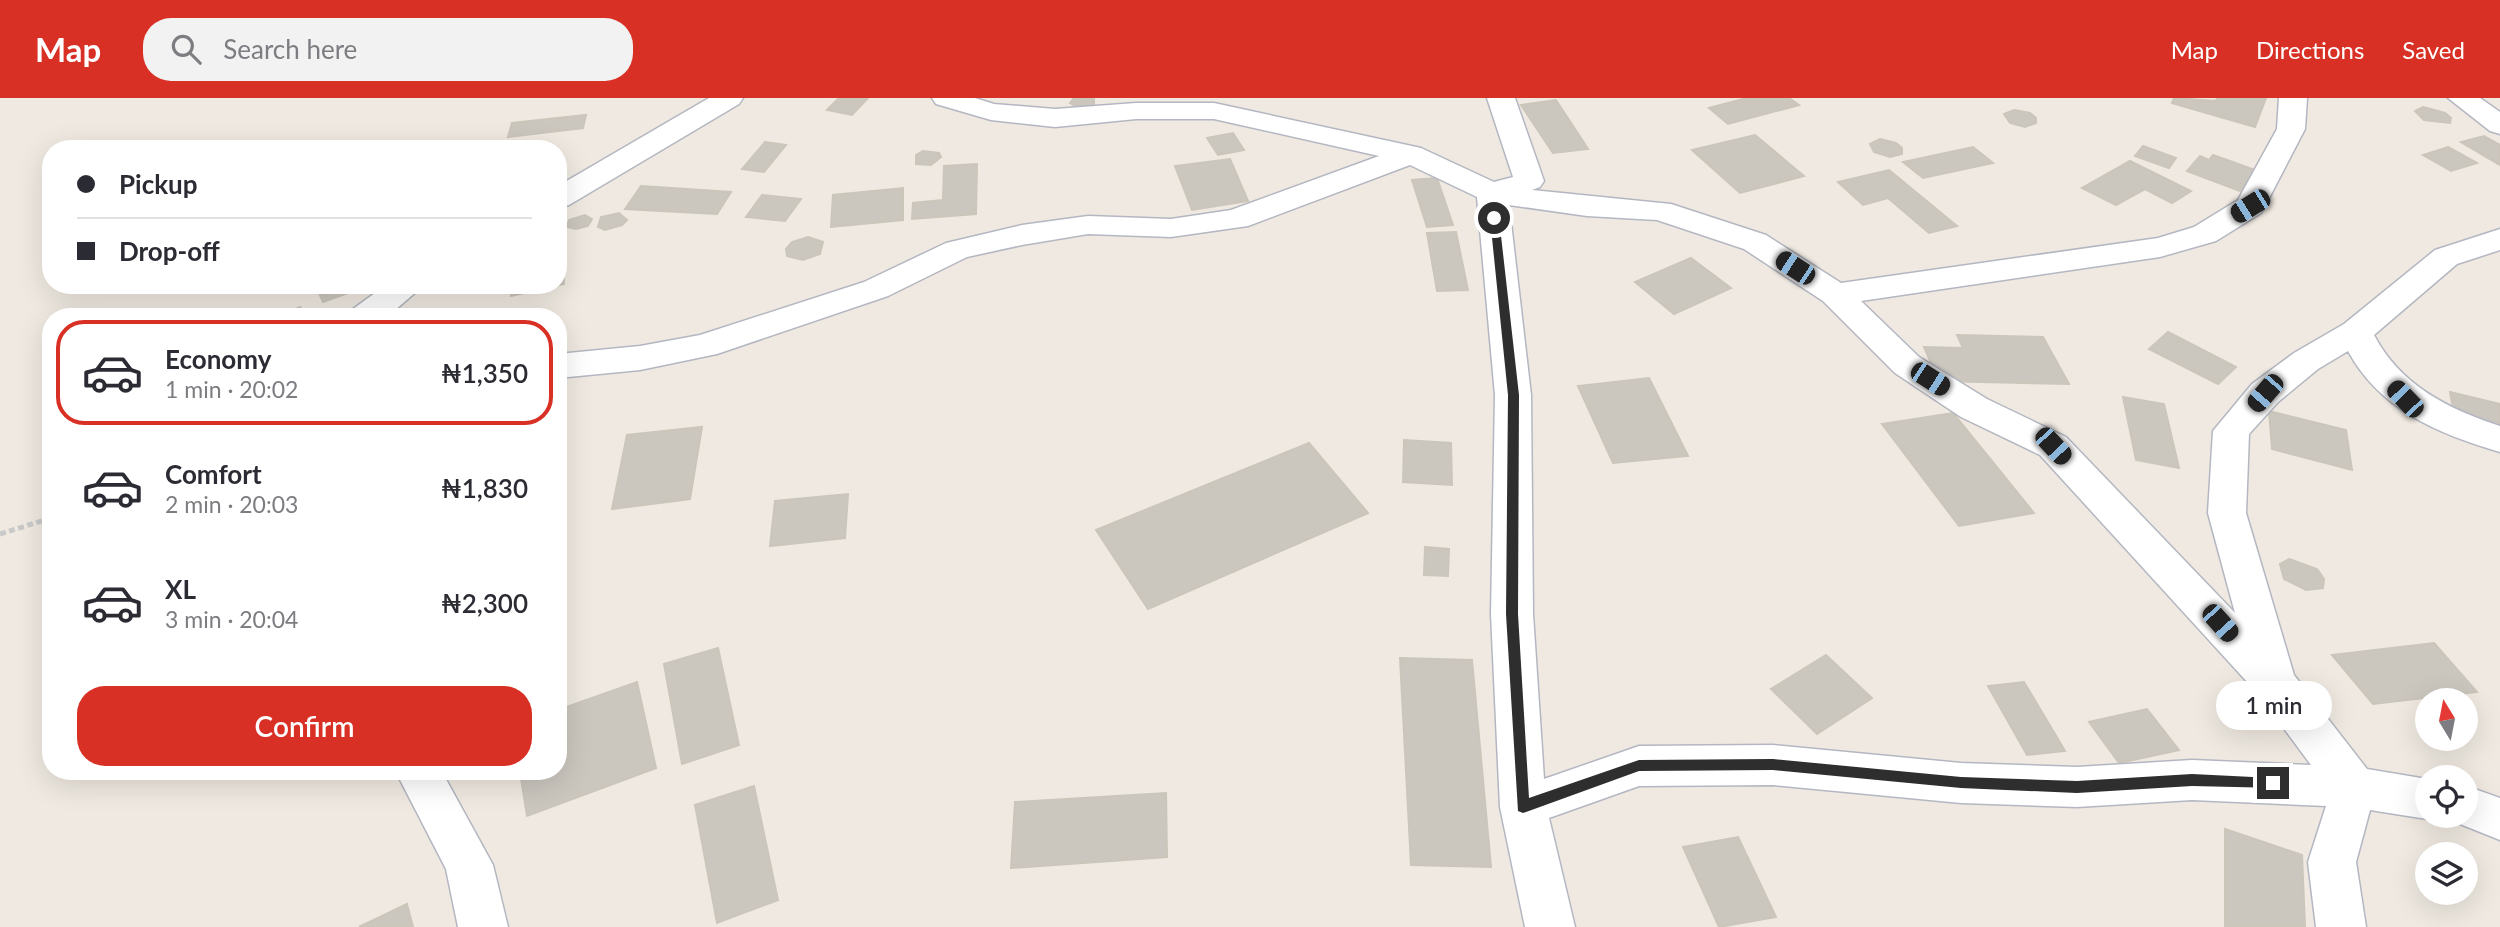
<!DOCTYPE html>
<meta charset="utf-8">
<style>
:root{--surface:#fff;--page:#f2f2f3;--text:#2b2b33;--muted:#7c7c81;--line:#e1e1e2;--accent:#d93025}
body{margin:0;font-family:Lato,sans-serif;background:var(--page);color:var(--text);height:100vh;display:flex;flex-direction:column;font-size:26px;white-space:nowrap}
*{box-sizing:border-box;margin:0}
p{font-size:23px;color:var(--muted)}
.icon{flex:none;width:38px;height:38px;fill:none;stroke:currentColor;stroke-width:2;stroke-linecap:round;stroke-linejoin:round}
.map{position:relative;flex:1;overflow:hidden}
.drawer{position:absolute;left:42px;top:210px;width:525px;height:472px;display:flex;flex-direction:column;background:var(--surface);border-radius:28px;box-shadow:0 7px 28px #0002}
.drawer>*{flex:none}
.guide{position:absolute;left:42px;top:42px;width:525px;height:154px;border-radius:28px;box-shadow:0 7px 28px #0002;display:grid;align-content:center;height:154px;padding:0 35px;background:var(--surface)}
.needle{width:46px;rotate:350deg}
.controls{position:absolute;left:2415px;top:590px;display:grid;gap:14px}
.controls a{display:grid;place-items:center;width:63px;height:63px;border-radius:50%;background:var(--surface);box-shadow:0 7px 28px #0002;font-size:35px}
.end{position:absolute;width:32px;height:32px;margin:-16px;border:9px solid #2e2e2e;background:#fff;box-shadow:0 0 0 4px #fff}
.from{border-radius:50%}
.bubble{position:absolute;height:49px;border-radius:24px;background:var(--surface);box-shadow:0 7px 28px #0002;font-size:23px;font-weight:600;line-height:49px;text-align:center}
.car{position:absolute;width:21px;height:42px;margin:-21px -10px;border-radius:9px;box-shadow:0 0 5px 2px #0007;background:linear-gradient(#222 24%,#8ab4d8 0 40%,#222 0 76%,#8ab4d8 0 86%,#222 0)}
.guide b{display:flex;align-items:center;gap:24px;height:66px;font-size:26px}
.guide b+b{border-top:2px solid var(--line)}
.guide i{width:18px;height:18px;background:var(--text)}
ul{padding:12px 0 0;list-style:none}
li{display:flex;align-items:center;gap:21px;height:105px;margin:0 14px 10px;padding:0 21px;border:4px solid transparent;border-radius:28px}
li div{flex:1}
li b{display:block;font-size:26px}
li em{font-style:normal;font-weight:600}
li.selected{border-color:var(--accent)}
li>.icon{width:63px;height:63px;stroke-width:1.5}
.button{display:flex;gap:14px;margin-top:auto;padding:14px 35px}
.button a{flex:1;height:80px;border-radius:28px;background:var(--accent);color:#fff;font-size:28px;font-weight:600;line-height:80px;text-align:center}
header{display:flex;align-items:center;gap:42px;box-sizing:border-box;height:98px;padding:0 35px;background:var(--accent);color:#fff}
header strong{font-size:33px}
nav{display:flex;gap:38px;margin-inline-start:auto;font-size:24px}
.search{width:490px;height:63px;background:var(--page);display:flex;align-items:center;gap:18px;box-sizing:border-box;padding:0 24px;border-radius:28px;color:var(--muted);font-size:26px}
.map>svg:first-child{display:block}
.building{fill:#cbc7bf;stroke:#cbc5ba;stroke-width:2}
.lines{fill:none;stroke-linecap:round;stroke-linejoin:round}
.street-casing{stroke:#b4b7c1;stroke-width:3}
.path{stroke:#c9c9c9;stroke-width:5;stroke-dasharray:6 3.5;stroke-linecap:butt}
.street{fill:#fff;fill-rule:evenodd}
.route{fill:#2e2e2e}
</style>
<header>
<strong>Map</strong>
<div class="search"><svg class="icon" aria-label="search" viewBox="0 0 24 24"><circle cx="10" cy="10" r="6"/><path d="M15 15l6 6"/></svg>Search here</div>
<nav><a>Map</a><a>Directions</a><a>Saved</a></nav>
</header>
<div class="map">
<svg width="2500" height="829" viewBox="0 0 2500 829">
<rect width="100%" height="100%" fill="#efe9e1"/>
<g class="building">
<path d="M 839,0 L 868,0 L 852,17 L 827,12 Z"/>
<path d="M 1094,0 L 1094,7 L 1088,10 L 1080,11 L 1070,5 L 1074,0 Z"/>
<path d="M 1747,0 L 1789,0 L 1799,7 L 1728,26 L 1709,10 Z"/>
<path d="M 2174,0 L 2216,3 L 2217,0 L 2266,0 L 2255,29 L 2172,5 Z"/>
<path d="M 1556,2 L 1588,51 L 1553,55 L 1521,7 Z"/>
<path d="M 2423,9 L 2445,15 L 2451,20 L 2450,25 L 2424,22 L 2415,13 Z"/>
<path d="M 2014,12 L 2030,15 L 2036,20 L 2036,25 L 2025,29 L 2010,25 L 2004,16 Z"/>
<path d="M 586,17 L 583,30 L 508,39 L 512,25 Z"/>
<path d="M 1233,35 L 1244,52 L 1218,57 L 1207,40 Z"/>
<path d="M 1755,37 L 1804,78 L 1740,95 L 1692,52 Z"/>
<path d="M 2484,38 L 2500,47 L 2500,67 L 2461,44 Z"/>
<path d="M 1880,41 L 1896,45 L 1902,50 L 1902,56 L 1890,59 L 1874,54 L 1870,46 Z"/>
<path d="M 765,44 L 786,47 L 764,74 L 742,71 Z"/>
<path d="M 2143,48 L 2176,60 L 2169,70 L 2135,58 Z"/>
<path d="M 1973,49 L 1993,65 L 1923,80 L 1903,64 Z"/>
<path d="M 2448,49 L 2477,65 L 2451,73 L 2423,57 Z"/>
<path d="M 923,53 L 939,55 L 941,59 L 931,67 L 916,66 L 916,57 Z"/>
<path d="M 2213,57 L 2255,72 L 2240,93 L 2187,73 L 2200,58 L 2209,62 Z"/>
<path d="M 1230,61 L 1248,103 L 1192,112 L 1175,68 Z"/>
<path d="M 2130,63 L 2191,93 L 2172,105 L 2145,91 L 2116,107 L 2082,90 Z"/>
<path d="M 977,66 L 976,116 L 912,121 L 913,105 L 943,102 L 944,68 Z"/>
<path d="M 1889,72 L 1957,128 L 1929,135 L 1888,100 L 1863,107 L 1838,84 Z"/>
<path d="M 1437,80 L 1453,127 L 1427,129 L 1412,82 Z"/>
<path d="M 641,88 L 731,94 L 717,116 L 625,111 Z"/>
<path d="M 903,90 L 903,122 L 831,129 L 833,97 Z"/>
<path d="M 762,97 L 801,101 L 785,123 L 746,119 Z"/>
<path d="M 619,115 L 627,122 L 622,127 L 605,132 L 598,129 L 601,119 Z"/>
<path d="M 585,117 L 592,121 L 588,128 L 576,131 L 567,129 L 569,122 Z"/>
<path d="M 1456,134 L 1468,192 L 1437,193 L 1427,135 Z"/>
<path d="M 808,139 L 823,144 L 820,156 L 803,162 L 787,158 L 786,151 L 792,144 Z"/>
<path d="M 1691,160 L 1731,190 L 1674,216 L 1635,184 Z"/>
<path d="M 563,170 L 564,186 L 511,198 L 511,187 L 558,187 L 558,171 Z"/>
<path d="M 333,187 L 370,187 L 323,204 L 318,193 Z"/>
<path d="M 300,209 L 308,219 L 279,219 Z"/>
<path d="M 2168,234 L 2236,269 L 2218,286 L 2149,251 Z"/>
<path d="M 1957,237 L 2043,239 L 2069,286 L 1939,283 L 1924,249 L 1963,250 Z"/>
<path d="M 1649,280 L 1688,358 L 1613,365 L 1578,288 Z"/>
<path d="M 2450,294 L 2500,306 L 2500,328 L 2454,316 Z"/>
<path d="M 2123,299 L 2164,306 L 2179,370 L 2136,362 Z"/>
<path d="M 2269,313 L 2346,332 L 2352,372 L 2272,351 Z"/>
<path d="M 1953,315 L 2034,415 L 1959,428 L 1882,326 Z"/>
<path d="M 702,329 L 690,401 L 612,411 L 627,337 Z"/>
<path d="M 1404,342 L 1451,345 L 1452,387 L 1403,384 Z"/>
<path d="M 1309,345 L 1368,415 L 1148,511 L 1096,432 Z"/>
<path d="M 848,396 L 845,440 L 770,448 L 775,403 Z"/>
<path d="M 563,400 L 565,428 L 558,429 L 558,401 Z"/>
<path d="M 1425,449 L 1449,451 L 1448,478 L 1424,477 Z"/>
<path d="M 2289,461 L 2317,471 L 2324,481 L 2323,490 L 2306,492 L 2284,481 L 2280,466 Z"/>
<path d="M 2434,545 L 2477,594 L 2373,606 L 2332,557 Z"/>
<path d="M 718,550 L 739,647 L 682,666 L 664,566 Z"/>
<path d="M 1826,557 L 1872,600 L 1817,636 L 1771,591 Z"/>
<path d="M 1400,560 L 1472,562 L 1491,769 L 1411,767 Z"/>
<path d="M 637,584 L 656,670 L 527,718 L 520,674 L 558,674 L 558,612 Z"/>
<path d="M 2024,584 L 2065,653 L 2027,657 L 1988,588 Z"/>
<path d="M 2147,611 L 2179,652 L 2119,665 L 2089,624 Z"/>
<path d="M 754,688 L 778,802 L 717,825 L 695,707 Z"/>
<path d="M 1166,695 L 1167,759 L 1011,770 L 1015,704 Z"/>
<path d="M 2225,731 L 2302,757 L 2305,829 L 2225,829 Z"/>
<path d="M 1738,739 L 1776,819 L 1719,829 L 1683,749 Z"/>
<path d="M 407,806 L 413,829 L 359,829 Z"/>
</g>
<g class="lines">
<defs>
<g id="street">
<path d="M 709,0 L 743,0 L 739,6 L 569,107 L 558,110 L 558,88 Z"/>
<path d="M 932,0 L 975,0 L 994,6 L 1055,11 L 1136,5 L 1214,5 L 1421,50 L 1494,84 L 1513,79 L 1487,0 L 1515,0 L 1544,83 L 1540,89 L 1532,92 L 1671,106 L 1766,137 L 1841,185 L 2158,140 L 2194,129 L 2238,102 L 2277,31 L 2279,0 L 2307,0 L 2305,31 L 2265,108 L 2261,115 L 2216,143 L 2160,159 L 1861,203 L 1919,259 L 1987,301 L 2066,339 L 2235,515 L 2208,415 L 2213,333 L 2252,286 L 2294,255 L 2344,226 L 2435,152 L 2500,131 L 2500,152 L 2457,166 L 2374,237 C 2400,287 2448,311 2500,328 L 2500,354 C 2439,336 2380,312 2348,253 L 2318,271 L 2278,304 L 2249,336 L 2246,415 L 2294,577 L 2367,671 L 2427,681 L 2427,718 L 2437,718 L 2427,721 L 2370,712 L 2356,764 L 2366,829 L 2316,829 L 2308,764 L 2326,708 L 2192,702 L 2077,709 L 1961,705 L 1773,687 L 1639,688 L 1549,720 L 1575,829 L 1525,829 L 1500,709 L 1491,516 L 1495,297 L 1477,99 L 1410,67 L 1248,128 L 1171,139 L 1088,136 L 1022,147 L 967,159 L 888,198 L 717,256 L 640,272 L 558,280 L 558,256 L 640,248 L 700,237 L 864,184 L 946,145 L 1022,127 L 1088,118 L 1171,121 L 1231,112 L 1379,58 L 1214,21 L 1136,21 L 1055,29 L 991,22 L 936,6 ZM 1509,107 L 1587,118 L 1657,122 L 1744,151 L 1823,203 L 1895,275 L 1961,319 L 2040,357 L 2260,598 L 2311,667 L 2192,662 L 2077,669 L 1961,665 L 1773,647 L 1639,648 L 1544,681 L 1533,516 L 1531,297 Z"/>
<path d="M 2448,0 L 2480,0 L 2500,14 L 2500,36 L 2490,33 Z"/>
<path d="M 386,187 L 424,187 L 387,219 L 348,219 L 353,211 Z"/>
<path d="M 396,674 L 442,674 L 493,767 L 508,829 L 458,829 L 446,771 Z"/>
<path d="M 2466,688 L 2500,700 L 2500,742 L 2450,722 L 2447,718 L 2466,718 Z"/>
</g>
</defs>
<use href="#street" class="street-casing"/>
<path class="path" d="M 0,436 L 51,420"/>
<use href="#street" class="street"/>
</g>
<path class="route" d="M 1494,118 L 1499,120 L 1519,297 L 1518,516 L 1529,700 L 1639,662 L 1773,661 L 1961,679 L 2077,683 L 2192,676 L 2273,680 L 2278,681 L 2278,690 L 2192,688 L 2077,695 L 1961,690 L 1773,672 L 1639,673 L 1523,715 L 1518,713 L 1506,516 L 1508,297 L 1490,120 Z"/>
</svg>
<div class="controls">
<a><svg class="needle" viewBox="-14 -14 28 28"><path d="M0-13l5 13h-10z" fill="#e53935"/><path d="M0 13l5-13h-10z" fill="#7c7c81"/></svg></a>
<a><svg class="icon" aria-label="locate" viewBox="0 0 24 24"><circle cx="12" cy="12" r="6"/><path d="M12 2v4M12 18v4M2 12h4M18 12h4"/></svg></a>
<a><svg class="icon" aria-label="layers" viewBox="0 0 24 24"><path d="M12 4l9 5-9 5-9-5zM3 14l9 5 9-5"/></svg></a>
</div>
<i class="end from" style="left:1494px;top:120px"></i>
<i class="end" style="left:2273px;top:685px"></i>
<div class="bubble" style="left:2216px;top:583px;width:116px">1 min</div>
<i class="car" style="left:2250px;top:108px;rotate:238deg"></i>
<i class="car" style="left:1795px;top:170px;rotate:303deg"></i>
<i class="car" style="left:1930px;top:281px;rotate:123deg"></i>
<i class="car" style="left:2265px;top:295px;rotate:221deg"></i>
<i class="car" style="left:2405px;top:301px;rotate:316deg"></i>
<i class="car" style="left:2053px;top:348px;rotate:137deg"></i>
<i class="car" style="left:2220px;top:525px;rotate:138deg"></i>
<div class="guide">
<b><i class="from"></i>Pickup</b>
<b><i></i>Drop-off</b>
</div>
<section class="drawer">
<ul>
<li class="selected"><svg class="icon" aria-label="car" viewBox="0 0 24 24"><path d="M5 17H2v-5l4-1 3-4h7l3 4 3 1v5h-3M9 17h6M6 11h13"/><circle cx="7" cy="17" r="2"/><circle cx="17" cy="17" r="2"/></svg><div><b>Economy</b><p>1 min · 20:02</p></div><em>₦1,350</em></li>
<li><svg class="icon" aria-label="car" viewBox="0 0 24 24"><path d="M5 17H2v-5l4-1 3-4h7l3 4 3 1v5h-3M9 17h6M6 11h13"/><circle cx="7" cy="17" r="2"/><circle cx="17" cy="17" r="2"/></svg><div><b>Comfort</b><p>2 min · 20:03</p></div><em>₦1,830</em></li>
<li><svg class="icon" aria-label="car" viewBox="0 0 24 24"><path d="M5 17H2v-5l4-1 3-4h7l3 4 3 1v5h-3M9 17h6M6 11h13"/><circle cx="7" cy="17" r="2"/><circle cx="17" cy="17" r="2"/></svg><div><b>XL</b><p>3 min · 20:04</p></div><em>₦2,300</em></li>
</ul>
<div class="button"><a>Confirm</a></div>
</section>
</div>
